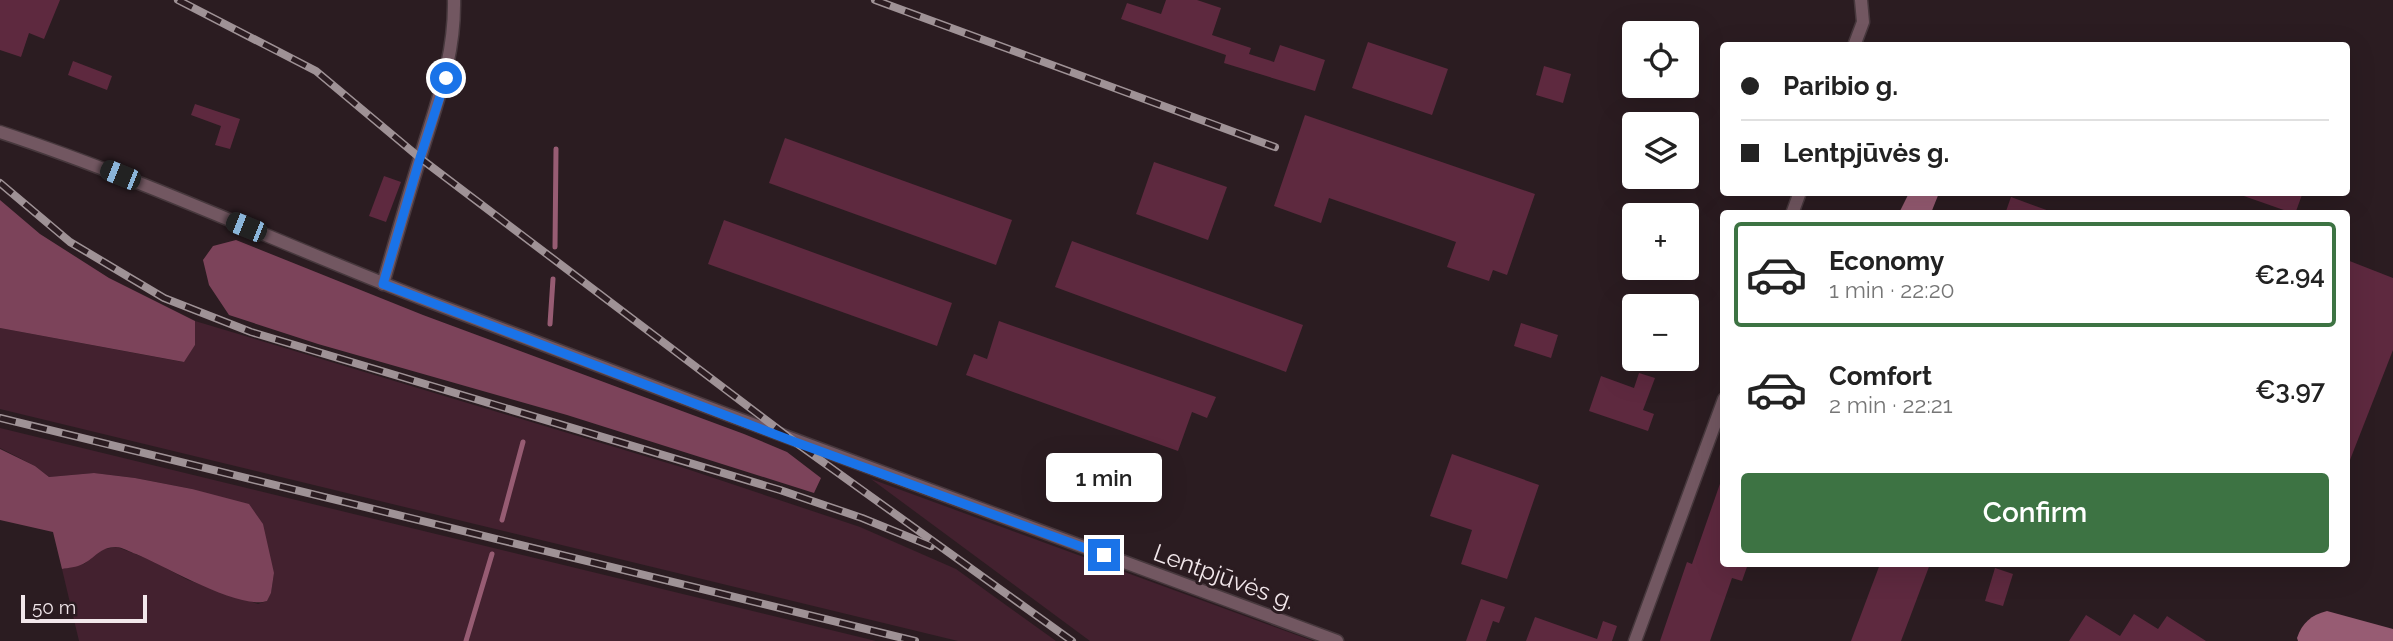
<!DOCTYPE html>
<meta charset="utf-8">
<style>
:root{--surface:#fff;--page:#f2f2f2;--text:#222;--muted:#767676;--line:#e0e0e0;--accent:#3d7343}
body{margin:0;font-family:Raleway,sans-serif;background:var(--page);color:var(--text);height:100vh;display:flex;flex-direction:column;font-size:26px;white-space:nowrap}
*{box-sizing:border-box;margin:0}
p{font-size:23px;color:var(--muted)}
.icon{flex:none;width:38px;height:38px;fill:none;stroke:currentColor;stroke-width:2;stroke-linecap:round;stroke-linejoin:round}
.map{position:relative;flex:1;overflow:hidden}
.panel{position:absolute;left:1720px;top:210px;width:630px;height:357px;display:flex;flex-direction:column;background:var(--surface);border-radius:7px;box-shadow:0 7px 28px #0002}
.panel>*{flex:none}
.guide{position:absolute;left:1720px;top:42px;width:630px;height:154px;border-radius:7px;box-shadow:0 7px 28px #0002;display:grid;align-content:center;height:154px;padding:0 21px;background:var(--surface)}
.fabs{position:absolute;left:1622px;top:21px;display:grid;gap:14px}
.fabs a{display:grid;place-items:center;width:77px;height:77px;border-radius:7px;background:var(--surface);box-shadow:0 7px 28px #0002;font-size:35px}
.scale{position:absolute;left:21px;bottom:18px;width:126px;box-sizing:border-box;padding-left:7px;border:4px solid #f2e7eb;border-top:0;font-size:19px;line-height:24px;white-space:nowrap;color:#f2e7eb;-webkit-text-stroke:5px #2b1c21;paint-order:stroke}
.end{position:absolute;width:32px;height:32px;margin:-16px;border:9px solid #1a73e8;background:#fff;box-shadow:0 0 0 4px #fff}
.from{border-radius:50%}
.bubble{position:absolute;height:49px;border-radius:7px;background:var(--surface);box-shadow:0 7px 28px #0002;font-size:23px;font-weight:600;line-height:49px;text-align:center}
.car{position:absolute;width:21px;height:42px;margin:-21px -10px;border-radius:9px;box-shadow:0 0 5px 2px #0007;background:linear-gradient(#222 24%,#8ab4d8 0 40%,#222 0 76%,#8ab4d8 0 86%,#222 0)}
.guide b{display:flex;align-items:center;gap:24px;height:66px;font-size:26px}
.guide b+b{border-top:2px solid var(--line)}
.guide i{width:18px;height:18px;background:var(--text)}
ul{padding:12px 0 0;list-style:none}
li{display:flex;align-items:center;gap:21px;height:105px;margin:0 14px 10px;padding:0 7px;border:4px solid transparent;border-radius:7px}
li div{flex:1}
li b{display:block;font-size:26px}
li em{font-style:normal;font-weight:600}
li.on{border-color:var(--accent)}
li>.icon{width:63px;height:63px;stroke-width:1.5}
.primary-button{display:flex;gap:14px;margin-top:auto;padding:14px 21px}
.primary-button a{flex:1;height:80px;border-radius:7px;background:var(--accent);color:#fff;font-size:28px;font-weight:600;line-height:80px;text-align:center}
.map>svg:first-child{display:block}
.green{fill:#43212f}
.forest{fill:#7c435a}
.water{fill:#975c73}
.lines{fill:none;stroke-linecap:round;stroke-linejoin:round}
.stream{stroke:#975c73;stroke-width:5}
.building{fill:#5e293f}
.street-casing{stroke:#47383d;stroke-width:15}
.street{stroke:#725761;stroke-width:12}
.rail-casing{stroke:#9f9296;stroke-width:8}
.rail{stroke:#2b1c21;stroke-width:5;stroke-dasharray:16;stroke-linecap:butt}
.route{stroke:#1a73e8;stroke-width:9}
.labels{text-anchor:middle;stroke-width:6;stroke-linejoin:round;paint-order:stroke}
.street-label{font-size:24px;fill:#f2e7eb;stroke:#2b1c21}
</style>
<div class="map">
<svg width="2393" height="641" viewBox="0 0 2393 641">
<rect width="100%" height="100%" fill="#2b1c21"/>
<g class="green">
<path d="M 195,321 L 681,467 L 860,527 L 956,569 L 1056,641 L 958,641 L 0,409 L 0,328 L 183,362 L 195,345 Z"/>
<path d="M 0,428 L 876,641 L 79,641 L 62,569 L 84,564 L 99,550 L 117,547 L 151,560 L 188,580 L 258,604 L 267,601 L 271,593 L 274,573 L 192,489 L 135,478 L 94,473 L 49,477 L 35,466 L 0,448 Z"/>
<path d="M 871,479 L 1313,641 L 1090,641 Z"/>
</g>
<g class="forest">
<path d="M 0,200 L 40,234 L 109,278 L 195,321 L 195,345 L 184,362 L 0,328 Z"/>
<path d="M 236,240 L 423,315 L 744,434 L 787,452 L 821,478 L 814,493 L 567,415 L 318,344 L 229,315 L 209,285 L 203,260 L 213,246 Z"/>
<path d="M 0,449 L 35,466 L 49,477 L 94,473 L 135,478 L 192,489 L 249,504 L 263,524 L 274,573 L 271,593 L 267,601 C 239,610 165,566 136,554 C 130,552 122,547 116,547 C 100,547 95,558 83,564 C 77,567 68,568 62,569 L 53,532 L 0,520 Z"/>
</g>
<g class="water">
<path d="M 1909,193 L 1939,193 L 1931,213 L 1899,213 Z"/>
<path d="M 2327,611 L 2393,629 L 2393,641 L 2298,641 L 2297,638 C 2302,623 2311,615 2327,611 Z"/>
</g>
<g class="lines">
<g class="stream">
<path d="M 555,247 L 556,149"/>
<path d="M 550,324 L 553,279"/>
<path d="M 502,520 L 523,442"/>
<path d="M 466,641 L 492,554"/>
</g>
</g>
<g class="building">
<path d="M 0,0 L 60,0 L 44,39 L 29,33 L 21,57 L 0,50 Z"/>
<path d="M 1166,0 L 1197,0 L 1221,8 L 1212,35 L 1251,48 L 1249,54 L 1274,62 L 1280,45 L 1325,60 L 1315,91 L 1224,63 L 1226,55 L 1121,19 L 1127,3 L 1161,14 Z"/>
<path d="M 1368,42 L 1448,69 L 1432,115 L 1352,88 Z"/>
<path d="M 73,61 L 112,76 L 107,90 L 68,75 Z"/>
<path d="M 1544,66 L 1571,74 L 1563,103 L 1536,95 Z"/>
<path d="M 195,104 L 240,119 L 230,149 L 215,145 L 221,126 L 191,115 Z"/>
<path d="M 1305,115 L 1535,194 L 1507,275 L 1493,270 L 1489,281 L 1447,267 L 1456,242 L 1329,198 L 1321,223 L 1274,206 Z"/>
<path d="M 785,138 L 1012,220 L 996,265 L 769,183 Z"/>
<path d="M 1154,162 L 1227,187 L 1208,240 L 1136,214 Z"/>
<path d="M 384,176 L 401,182 L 386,222 L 369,216 Z"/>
<path d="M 2241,192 L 2303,192 L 2295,214 L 2241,195 Z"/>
<path d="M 2011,197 L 2052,212 L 2052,214 L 2005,214 Z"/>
<path d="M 724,220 L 952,303 L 937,346 L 708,264 Z"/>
<path d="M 1072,241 L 1303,325 L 1286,372 L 1055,287 Z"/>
<path d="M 2347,260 L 2393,278 L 2393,350 L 2348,465 Z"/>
<path d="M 999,321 L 1216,397 L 1207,418 L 1192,412 L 1178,451 L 966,375 L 974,354 L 987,359 Z"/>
<path d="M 1521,323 L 1558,335 L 1551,358 L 1514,346 Z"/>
<path d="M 1639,373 L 1655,378 L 1643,410 L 1654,414 L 1648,431 L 1589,411 L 1601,376 L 1634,388 Z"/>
<path d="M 1452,454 L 1539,485 L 1507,579 L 1461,564 L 1472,530 L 1430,516 Z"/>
<path d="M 1722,478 L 1724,479 L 1724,564 L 1748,564 L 1742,581 L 1732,578 L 1710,641 L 1660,641 L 1687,562 L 1692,564 Z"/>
<path d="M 1880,564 L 1930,564 L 1901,641 L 1851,641 Z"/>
<path d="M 1995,568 L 2013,574 L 2003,606 L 1985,601 Z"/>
<path d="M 1481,599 L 1505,607 L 1499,623 L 1493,621 L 1486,641 L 1466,641 Z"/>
<path d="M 2134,614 L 2158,629 L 2167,616 L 2206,641 L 2069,641 L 2086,615 L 2120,636 Z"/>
<path d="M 1535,617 L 1597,639 L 1603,621 L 1617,626 L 1612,641 L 1526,641 Z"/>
</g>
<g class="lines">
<defs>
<g id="street">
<path d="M 1854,46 L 1863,22 L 1861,0"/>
<path d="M 0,132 C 146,180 285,246 428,301 C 730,417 1033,529 1337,641"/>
<path d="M 1792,214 L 1800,192"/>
<path d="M 383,284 C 395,242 407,200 420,158 C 436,104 455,58 454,0"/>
<path d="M 1635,641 L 1724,399"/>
</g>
</defs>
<use href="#street" class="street-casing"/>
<use href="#street" class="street"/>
<defs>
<g id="rail">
<path d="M 178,0 L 316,71 L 420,158 L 795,442 L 1072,641"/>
<path d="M 875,0 L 1275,147"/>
<path d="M 0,183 L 70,242 L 164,298 L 251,332 L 780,490 L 862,518 L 931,546"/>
<path d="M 0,418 L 915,641"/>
</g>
</defs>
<use href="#rail" class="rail-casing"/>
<use href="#rail" class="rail"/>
</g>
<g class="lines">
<path class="route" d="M 446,78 L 420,158 L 383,284 L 795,442 L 1104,555"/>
</g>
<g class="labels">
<g class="street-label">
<text transform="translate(1224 577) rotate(20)" y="8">Lentpjūvės g.</text>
</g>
</g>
</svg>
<div class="fabs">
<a><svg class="icon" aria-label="locate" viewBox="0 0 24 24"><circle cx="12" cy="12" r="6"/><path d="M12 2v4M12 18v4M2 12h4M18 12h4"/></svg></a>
<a><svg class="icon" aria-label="layers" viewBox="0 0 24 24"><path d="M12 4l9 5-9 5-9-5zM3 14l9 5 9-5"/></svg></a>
<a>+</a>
<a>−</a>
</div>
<div class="scale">50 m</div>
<i class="end from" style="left:446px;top:78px"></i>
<i class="end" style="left:1104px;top:555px"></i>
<div class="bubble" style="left:1046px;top:453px;width:116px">1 min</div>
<i class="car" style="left:120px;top:175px;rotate:292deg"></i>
<i class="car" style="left:246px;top:227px;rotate:292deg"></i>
<div class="guide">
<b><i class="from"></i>Paribio g.</b>
<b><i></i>Lentpjūvės g.</b>
</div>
<section class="panel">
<ul>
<li class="on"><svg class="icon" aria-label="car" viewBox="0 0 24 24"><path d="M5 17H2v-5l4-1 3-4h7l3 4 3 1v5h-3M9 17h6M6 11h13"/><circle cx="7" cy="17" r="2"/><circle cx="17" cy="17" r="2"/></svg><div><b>Economy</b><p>1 min · 22:20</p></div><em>€2.94</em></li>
<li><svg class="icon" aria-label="car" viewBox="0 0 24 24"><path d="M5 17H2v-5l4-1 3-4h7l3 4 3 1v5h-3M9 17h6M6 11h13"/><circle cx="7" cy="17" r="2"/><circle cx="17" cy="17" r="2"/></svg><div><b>Comfort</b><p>2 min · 22:21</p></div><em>€3.97</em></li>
</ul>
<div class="primary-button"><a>Confirm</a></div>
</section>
</div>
